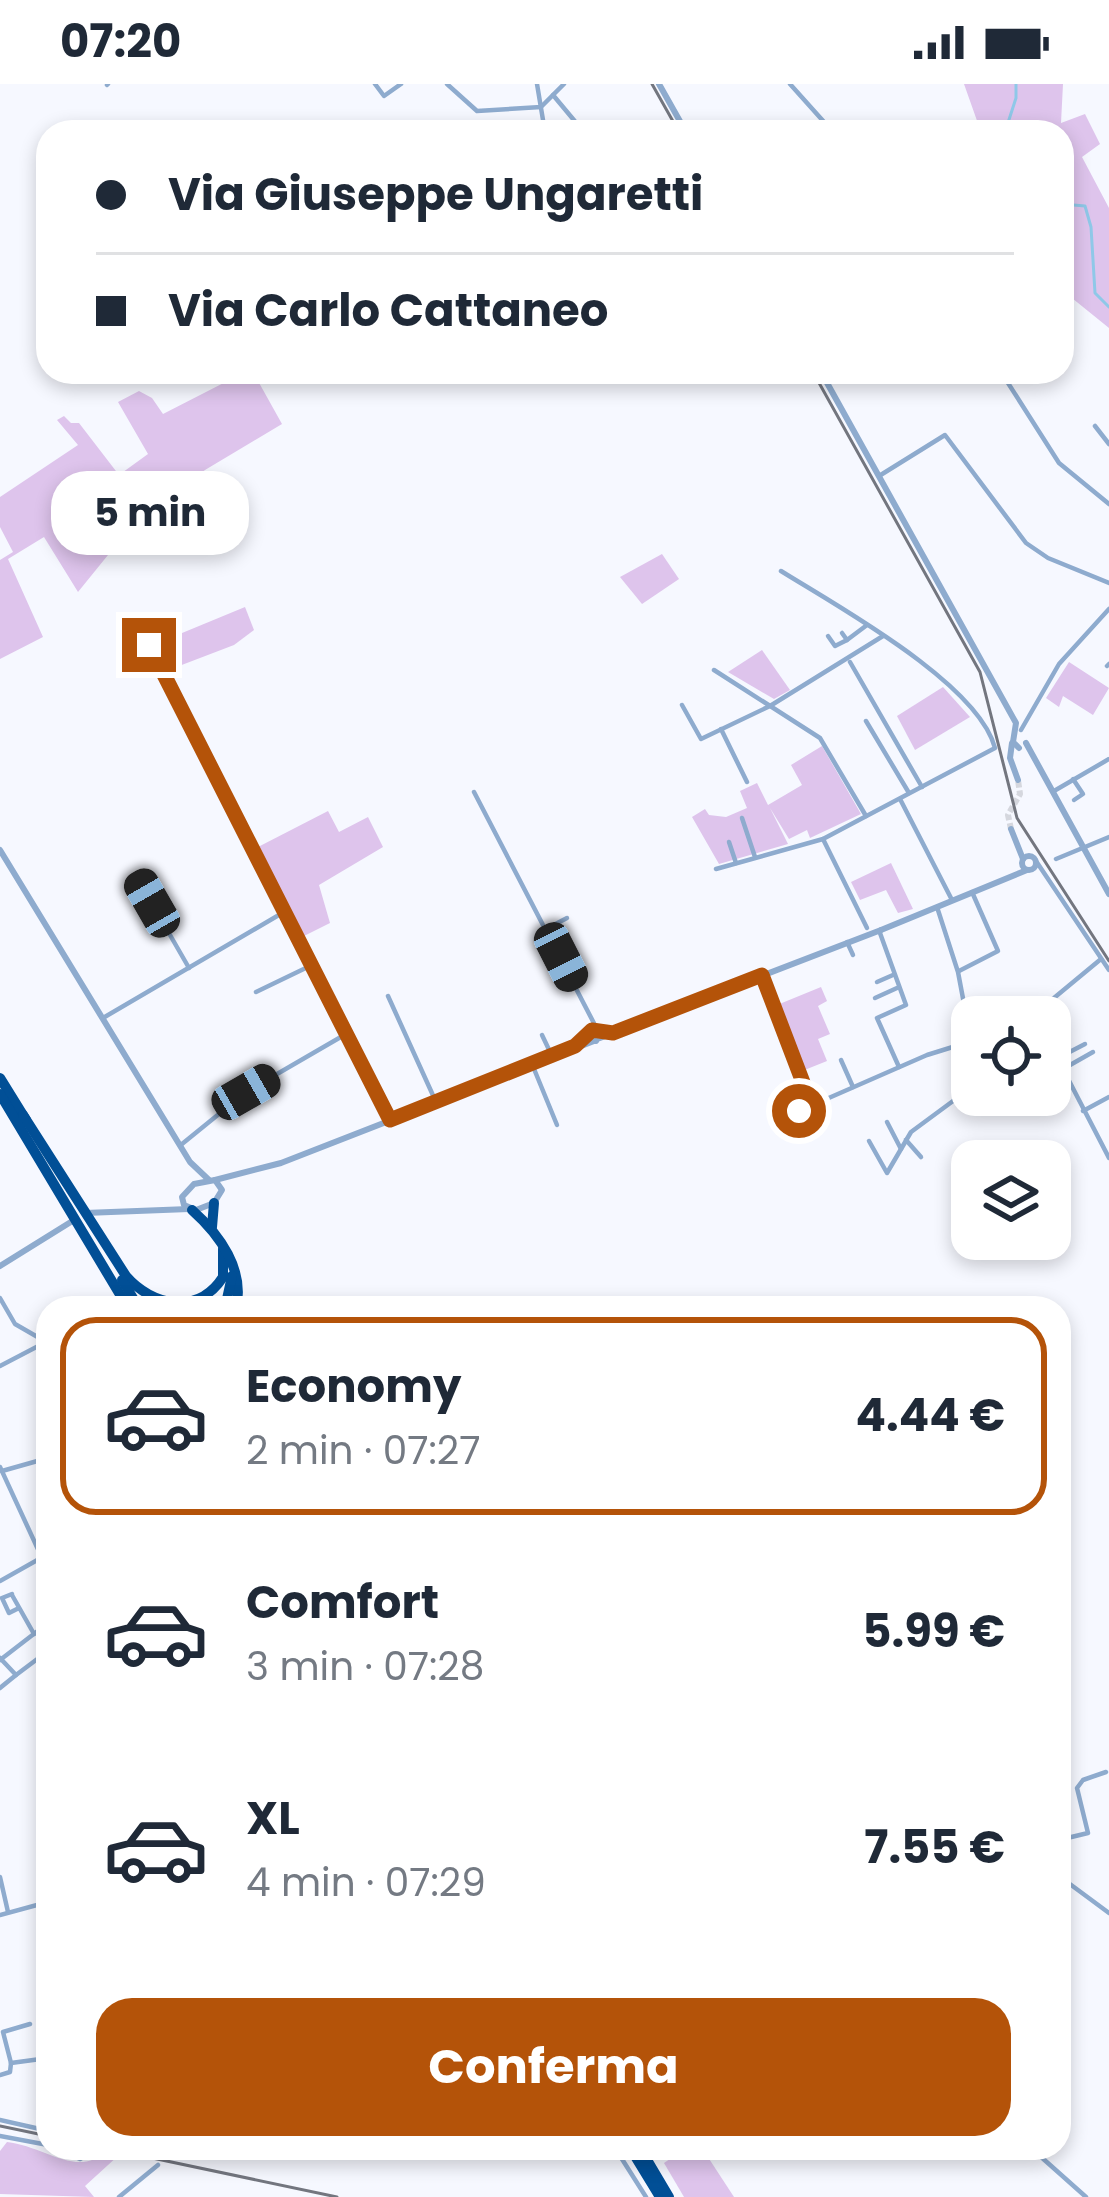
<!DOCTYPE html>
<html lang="it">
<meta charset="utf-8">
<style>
:root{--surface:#fff;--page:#f6f6f7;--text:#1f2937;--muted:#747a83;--line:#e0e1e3;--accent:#b45309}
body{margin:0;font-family:Poppins,sans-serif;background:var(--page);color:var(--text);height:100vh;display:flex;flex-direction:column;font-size:45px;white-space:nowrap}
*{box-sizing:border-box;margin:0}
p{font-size:39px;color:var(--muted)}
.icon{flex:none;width:66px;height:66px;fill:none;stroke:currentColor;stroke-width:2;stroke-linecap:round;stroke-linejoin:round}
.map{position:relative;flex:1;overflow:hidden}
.drawer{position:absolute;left:36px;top:1212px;width:1035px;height:864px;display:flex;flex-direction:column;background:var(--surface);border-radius:36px;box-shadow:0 6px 18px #0003}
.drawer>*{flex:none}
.banner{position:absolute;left:36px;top:36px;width:1038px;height:264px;border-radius:36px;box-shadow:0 6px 18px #0003;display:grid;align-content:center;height:264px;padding:0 60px;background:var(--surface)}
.fabs{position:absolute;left:951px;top:912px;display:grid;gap:24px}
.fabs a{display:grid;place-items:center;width:120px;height:120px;border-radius:24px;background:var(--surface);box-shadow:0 6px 18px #0003;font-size:60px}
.end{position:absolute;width:54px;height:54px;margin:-27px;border:15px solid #b45309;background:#fff;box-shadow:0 0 0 6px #fff}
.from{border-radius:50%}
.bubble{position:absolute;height:84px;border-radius:36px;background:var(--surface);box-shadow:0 6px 18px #0003;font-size:39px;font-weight:700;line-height:84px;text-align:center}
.car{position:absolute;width:36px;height:72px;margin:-36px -18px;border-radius:15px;box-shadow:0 0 9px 3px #0007;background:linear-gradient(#222 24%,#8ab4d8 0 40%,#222 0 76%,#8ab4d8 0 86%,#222 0)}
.banner b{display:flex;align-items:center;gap:42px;height:114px;font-size:45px}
.banner b+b{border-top:3px solid var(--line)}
.banner i{width:30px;height:30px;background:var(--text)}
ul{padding:21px 0 0;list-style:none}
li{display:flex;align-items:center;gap:36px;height:198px;margin:0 24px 18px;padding:0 36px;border:6px solid transparent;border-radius:36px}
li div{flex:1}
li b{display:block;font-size:45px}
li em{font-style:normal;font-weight:700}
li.current{border-color:var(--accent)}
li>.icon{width:108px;height:108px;stroke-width:1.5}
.cta{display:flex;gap:24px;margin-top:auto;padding:24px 60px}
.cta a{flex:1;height:138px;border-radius:36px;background:var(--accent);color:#fff;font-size:48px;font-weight:700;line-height:138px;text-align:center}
.status{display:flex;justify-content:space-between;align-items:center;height:84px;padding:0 60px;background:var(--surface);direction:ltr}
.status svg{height:33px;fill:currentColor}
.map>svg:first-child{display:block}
.green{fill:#dec4ec}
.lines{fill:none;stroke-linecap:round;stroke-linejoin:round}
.stream{stroke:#8fc8e8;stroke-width:3}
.tertiary-tunnel{stroke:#d5d7de;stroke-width:6;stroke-dasharray:6 3;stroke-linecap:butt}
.minor{stroke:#8eabce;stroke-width:4.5}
.tertiary{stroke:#8eabce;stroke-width:6}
.motorway{stroke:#014f96;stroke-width:10}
.rail{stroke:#73767f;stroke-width:3}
.route{stroke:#b45309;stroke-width:15}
</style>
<div class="status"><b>07:20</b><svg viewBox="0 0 49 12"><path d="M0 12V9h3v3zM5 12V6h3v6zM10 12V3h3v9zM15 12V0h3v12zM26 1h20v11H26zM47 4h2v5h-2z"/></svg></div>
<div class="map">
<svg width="1109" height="2113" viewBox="0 0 1109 2113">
<rect width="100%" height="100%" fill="#f6f8ff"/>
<g class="green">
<path d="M 964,0 L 1063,0 L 1061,39 L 1085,30 L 1100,60 L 1082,73 L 1109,124 L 1109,244 L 1062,206 L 1062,48 L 981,48 Z"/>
<path d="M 245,288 L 253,288 L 282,340 L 205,386 L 144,432 L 125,413 L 92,439 L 108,471 L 78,508 L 44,453 L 8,475 L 43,553 L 0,575 L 0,476 L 13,468 L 0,443 L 0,413 L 78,361 L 57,336 L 64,332 L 71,339 L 79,339 L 119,391 L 148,370 L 118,318 L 139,307 L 152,314 L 163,330 Z"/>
<path d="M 662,470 L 679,495 L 642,520 L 620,493 Z"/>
<path d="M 245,523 L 254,546 L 234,561 L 166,587 L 153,561 Z"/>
<path d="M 762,566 L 790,606 L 774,615 L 728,588 Z"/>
<path d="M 1069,578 L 1109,604 L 1093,631 L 1063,612 L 1059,623 L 1046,614 Z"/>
<path d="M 943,603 L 970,633 L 915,666 L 897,632 Z"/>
<path d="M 822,662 L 861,730 L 810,754 L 807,746 L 789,755 L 770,724 L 788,760 L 719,780 L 692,733 L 705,725 L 709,731 L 726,733 L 747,724 L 740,707 L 757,699 L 768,721 L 802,701 L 791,681 Z"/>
<path d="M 328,727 L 339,748 L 368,733 L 383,763 L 319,801 L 330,839 L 302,853 L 258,763 Z"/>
<path d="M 891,779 L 913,825 L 898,829 L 886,806 L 860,816 L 851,798 Z"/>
<path d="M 821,903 L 827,917 L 818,922 L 830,950 L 818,955 L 827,977 L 802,987 L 777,921 Z"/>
<path d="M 7,2058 C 44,2062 77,2094 105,2068 L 119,2071 L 85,2102 L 94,2113 L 0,2110 L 0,2067 Z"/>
<path d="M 686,2064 L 702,2064 L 734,2113 L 684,2113 L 664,2079 Z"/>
</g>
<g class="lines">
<g class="stream">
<path d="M 1005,48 L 1016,14 L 1016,0"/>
<path d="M 1062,120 L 1085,122 L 1091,143 L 1095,209 L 1109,223"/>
</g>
<path class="tertiary-tunnel" d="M 1011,745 L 1008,731 L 1020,710 L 1018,696"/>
<g class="minor">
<path d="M 375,0 L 384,12 L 401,0"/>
<path d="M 447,0 L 477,27 L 541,23 L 564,0"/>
<path d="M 537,0 L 545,48"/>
<path d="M 790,0 L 833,48"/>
<path d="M 107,1 L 108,0"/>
<path d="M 553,11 L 583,47"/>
<path d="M 1001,288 L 1059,379 L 1109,420"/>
<path d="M 1095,342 L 1109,360"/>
<path d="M 879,392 L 945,351 L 1026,459 L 1048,474 L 1109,499"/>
<path d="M 842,549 L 847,556 L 867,541"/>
<path d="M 828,552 L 835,562 L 847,556"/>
<path d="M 149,561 L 390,1036"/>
<path d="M 850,578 L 922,703"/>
<path d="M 1107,582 L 1109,580"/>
<path d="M 714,586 L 820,654 L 866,732"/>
<path d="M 682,621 L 701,655 L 770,622 L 883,552"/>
<path d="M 866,637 L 909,709"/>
<path d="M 721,645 L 747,698"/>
<path d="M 1021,646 L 1059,580 L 1109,525"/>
<path d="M 1073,695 L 1083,710 L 1074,716"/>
<path d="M 1054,707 L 1109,675"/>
<path d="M 474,708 L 598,947"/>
<path d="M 900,715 L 952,816"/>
<path d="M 742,734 L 755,773"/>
<path d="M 823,755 L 867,844"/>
<path d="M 729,758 L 736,779"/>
<path d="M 1056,775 L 1109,753"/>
<path d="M 1036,777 L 1109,886"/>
<path d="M 716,785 L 823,755 L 995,664 C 978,599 837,522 781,487"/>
<path d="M 139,797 L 189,884"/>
<path d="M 937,823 L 958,888 L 972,962"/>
<path d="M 546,845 L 567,834"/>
<path d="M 880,849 L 906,921 L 877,934 L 899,983"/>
<path d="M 847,858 L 853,871"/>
<path d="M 959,887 L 998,867 L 972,808"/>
<path d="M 762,891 L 812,1020"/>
<path d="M 877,898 L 893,891"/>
<path d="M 256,908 L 312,881"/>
<path d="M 388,912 L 436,1018"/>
<path d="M 875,914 L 897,904"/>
<path d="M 996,920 L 1002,933"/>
<path d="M 1022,933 L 1032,928 L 1036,933"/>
<path d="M 1031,933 L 1101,875"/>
<path d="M 103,934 L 284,828"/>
<path d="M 542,951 L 552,972"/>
<path d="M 962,960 L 959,942 L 969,939"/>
<path d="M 1050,960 L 1109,1074"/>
<path d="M 1058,974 L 1085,960"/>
<path d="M 841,976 L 853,1003"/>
<path d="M 532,980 L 557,1041"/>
<path d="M 1063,985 L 1093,968"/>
<path d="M 799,1027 L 927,971 L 972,957"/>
<path d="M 1083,1027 L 1109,1013"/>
<path d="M 887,1038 L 901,1065"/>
<path d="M 906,1056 L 921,1073"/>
<path d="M 869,1057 L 887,1089 L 911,1048 L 972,1003"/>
<path d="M 182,1060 L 246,1008 L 346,950"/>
<path d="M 0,1214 L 15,1240 L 48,1259"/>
<path d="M 0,1282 L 46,1258"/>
<path d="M 0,1383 L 48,1487"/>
<path d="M 2,1387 L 48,1374"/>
<path d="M 0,1497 L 48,1470"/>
<path d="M 19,1524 L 9,1529 L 2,1514 L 12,1510 L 12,1511 L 34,1550"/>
<path d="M 0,1574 L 16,1591 L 48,1567"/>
<path d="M 0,1576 L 48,1539"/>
<path d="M 0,1604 L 16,1591"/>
<path d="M 1059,1756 L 1088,1749 L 1077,1704 L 1083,1696 L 1106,1688"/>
<path d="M 1059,1792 L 1109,1829"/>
<path d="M 0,1793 L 8,1828"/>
<path d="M 0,1831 L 48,1818"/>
<path d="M 11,1979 L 3,1948 L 30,1940"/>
<path d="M 11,1979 L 48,1974"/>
<path d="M 0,1991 L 10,1988 L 11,1979"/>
<path d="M 0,2036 L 40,2045"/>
<path d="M 0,2052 L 48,2061"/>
<path d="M 54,2064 L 80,2075 L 99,2064"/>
<path d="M 160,2064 L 165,2073 L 178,2064"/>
<path d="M 339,2064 L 340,2065"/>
<path d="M 615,2064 L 646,2113"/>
<path d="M 1031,2064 L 1086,2113"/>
<path d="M 119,2113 L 158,2081"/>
</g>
<g class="tertiary">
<path d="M 659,0 L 686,48"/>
<path d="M 821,288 L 1016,639 L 1013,658 L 1019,664"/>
<path d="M 1012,659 L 1010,674 L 1018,696"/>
<path d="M 1026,659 L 1109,810"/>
<path d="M 1011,745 L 1023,775"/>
<path d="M 0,766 L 190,1078 L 209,1096"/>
<circle cx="1029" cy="779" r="7"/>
<path d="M 881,846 L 1027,786"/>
<path d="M 592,946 L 601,950 L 596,957 L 589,953 Z"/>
<path d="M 600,954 L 881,846"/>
<path d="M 215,1096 L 281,1079 L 594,957"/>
<path d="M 215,1096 L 222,1106 L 214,1119 L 196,1126 L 184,1121 L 182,1113 L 194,1100 Z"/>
<path d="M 85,1129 L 189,1125"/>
<path d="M 0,1182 L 74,1136"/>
</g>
<g class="motorway">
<path d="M 0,994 L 26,1036"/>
<path d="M 0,1010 L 128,1224"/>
<path d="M 23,1031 L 126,1192 C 152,1222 198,1232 223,1193 L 223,1165"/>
<path d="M 192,1126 C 220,1151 245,1186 236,1224"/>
<path d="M 212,1143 L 214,1119"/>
<path d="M 122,1196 L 139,1224"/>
<path d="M 225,1224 L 232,1192"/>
<path d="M 630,2064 L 660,2113"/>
<path d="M 640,2064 L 669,2113"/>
</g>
<g class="rail">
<path d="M 652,0 L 679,48"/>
<path d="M 813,288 L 980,588 L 1017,734 L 1109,877"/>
<path d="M 0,2042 L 48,2052"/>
<path d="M 105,2064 L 337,2113"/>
</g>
</g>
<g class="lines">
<path class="route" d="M 149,561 L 390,1036 L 575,962 L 592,946 L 613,949 L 762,891 L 812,1022 L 799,1027"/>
</g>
</svg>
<div class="fabs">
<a><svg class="icon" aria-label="locate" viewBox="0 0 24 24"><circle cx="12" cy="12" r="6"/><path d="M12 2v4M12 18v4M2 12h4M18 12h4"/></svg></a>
<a><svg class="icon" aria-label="layers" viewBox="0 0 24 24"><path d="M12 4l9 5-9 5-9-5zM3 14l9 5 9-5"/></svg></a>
</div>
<i class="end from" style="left:799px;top:1027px"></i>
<i class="end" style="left:149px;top:561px"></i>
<div class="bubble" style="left:51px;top:387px;width:198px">5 min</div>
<i class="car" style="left:152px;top:819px;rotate:330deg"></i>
<i class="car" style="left:561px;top:873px;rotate:153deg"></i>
<i class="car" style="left:246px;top:1008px;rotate:60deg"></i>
<div class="banner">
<b><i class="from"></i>Via Giuseppe Ungaretti</b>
<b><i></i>Via Carlo Cattaneo</b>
</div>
<section class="drawer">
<ul>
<li class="current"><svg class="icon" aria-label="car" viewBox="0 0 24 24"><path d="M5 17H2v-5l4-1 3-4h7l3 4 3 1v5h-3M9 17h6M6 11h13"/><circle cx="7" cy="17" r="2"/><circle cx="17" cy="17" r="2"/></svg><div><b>Economy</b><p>2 min · 07:27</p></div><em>4.44 €</em></li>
<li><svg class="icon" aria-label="car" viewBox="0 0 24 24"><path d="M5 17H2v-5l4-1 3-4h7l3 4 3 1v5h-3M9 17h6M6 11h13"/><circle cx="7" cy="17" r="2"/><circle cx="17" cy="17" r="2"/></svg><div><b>Comfort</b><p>3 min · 07:28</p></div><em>5.99 €</em></li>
<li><svg class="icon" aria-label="car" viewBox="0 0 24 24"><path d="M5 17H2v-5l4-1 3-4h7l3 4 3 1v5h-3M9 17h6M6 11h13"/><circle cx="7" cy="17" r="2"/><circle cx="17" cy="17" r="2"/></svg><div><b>XL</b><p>4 min · 07:29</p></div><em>7.55 €</em></li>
</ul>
<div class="cta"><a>Conferma</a></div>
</section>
</div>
